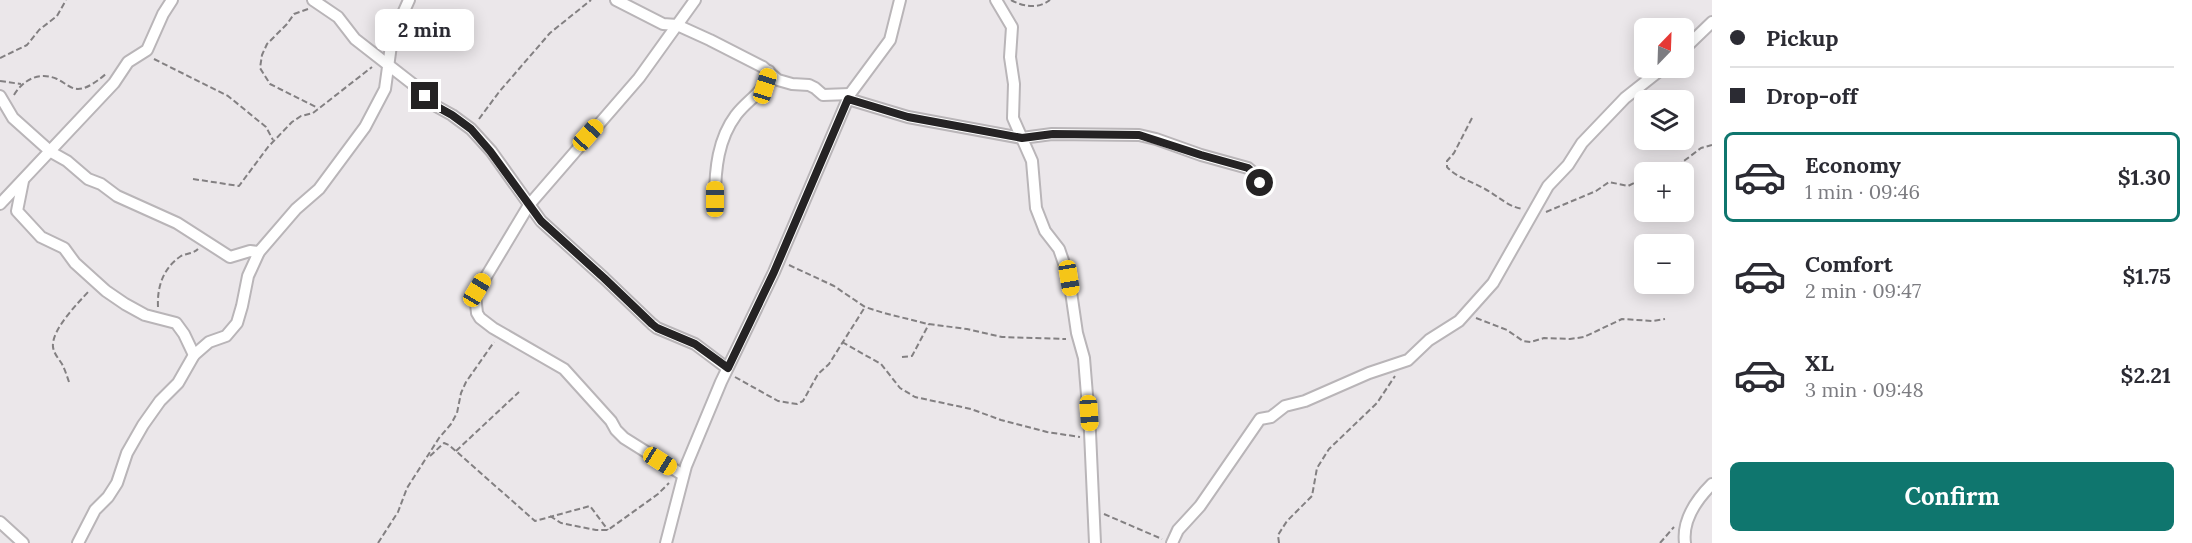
<!DOCTYPE html>
<meta charset="utf-8">
<style>
:root{--surface:#fff;--page:#f2f2f3;--text:#2b2b33;--muted:#7c7c81;--line:#e1e1e2;--accent:#0f766e}
body{margin:0;font-family:Lora,serif;background:var(--page);color:var(--text);height:100vh;display:flex;flex-direction:column;font-size:22px;white-space:nowrap}
*{box-sizing:border-box;margin:0}
p{font-size:20px;color:var(--muted)}
.icon{flex:none;width:33px;height:33px;fill:none;stroke:currentColor;stroke-width:2;stroke-linecap:round;stroke-linejoin:round}
.map{position:relative;flex:1;overflow:hidden}
.side{display:flex;flex-direction:column;background:var(--surface);width:480px}
.side>*{flex:none}
.banner{display:grid;align-content:center;height:132px;padding:0 18px;background:var(--surface)}
.needle{width:39px;rotate:23deg}
.fabs{position:absolute;left:1634px;top:18px;display:grid;gap:12px}
.fabs a{display:grid;place-items:center;width:60px;height:60px;border-radius:9px;background:var(--surface);box-shadow:0 3px 15px #0003;font-size:30px}
.end{position:absolute;width:27px;height:27px;margin:-14px;border:8px solid #252324;background:#fff;box-shadow:0 0 0 3px #fff}
.from{border-radius:50%}
.bubble{position:absolute;height:42px;border-radius:9px;background:var(--surface);box-shadow:0 3px 15px #0003;font-size:20px;font-weight:700;line-height:42px;text-align:center}
.car{position:absolute;width:18px;height:36px;margin:-18px -9px;border-radius:8px;box-shadow:0 0 4px 2px #0007;background:linear-gradient(#f5c518 24%,#345 0 40%,#f5c518 0 76%,#345 0 86%,#f5c518 0)}
.banner b{display:flex;align-items:center;gap:21px;height:57px;font-size:22px}
.banner b+b{border-top:2px solid var(--line)}
.banner i{width:15px;height:15px;background:var(--text)}
ul{padding:0;list-style:none}
li{display:flex;align-items:center;gap:18px;height:90px;margin:0 12px 9px;padding:0 6px;border:3px solid transparent;border-radius:9px}
li div{flex:1}
li b{display:block;font-size:22px}
li em{font-style:normal;font-weight:700}
li.active{border-color:var(--accent)}
li>.icon{width:54px;height:54px;stroke-width:1.5}
.cta{display:flex;gap:12px;margin-top:auto;padding:12px 18px}
.cta a{flex:1;height:69px;border-radius:9px;background:var(--accent);color:#fff;font-size:24px;font-weight:700;line-height:69px;text-align:center}
main{display:flex;flex:1;min-height:0}
.map>svg:first-child{display:block}
.lines{fill:none;stroke-linecap:round;stroke-linejoin:round}
.minor-casing{stroke:#b9b5b8;stroke-width:14}
.path{stroke:#838082;stroke-width:2;stroke-dasharray:6 3;stroke-linecap:butt}
.minor{stroke:#fff;stroke-width:10}
.route{stroke:#252324;stroke-width:8}
</style>
<main>
<div class="map">
<svg width="1712" height="543" viewBox="0 0 1712 543">
<rect width="100%" height="100%" fill="#ebe7ea"/>
<g class="lines">
<defs>
<g id="minor">
<path d="M 313,0 L 338,17 L 355,39 L 414,85 L 434,105 L 452,115 L 471,129 L 491,151 L 541,221 L 604,278 L 652,324 L 657,328 L 695,344 L 727,368"/>
<path d="M 616,0 L 663,24 L 677,25 L 710,40 L 763,67 L 778,80 L 792,84 L 809,85 L 815,88 L 823,95 L 850,94"/>
<path d="M 996,0 L 1012,27 L 1010,57 L 1014,84 L 1013,118 L 1032,161 L 1036,208 L 1045,231 L 1059,249 L 1069,278 L 1077,333 L 1084,358 L 1090,432 L 1095,543"/>
<path d="M 1683,50 L 1712,22"/>
<path d="M 0,96 L 13,118 L 51,152 L 67,161 L 88,179 L 101,184 L 117,196 L 177,223 L 230,257 L 250,251 L 259,252"/>
<path d="M 848,99 L 908,117 L 1022,138 L 1052,134 L 1139,135 L 1156,139 L 1201,155 L 1248,168 L 1255,174 L 1260,183"/>
<path d="M 23,181 L 17,211 L 41,237 L 64,248 L 75,263 L 106,291 L 125,304 L 145,315 L 176,323 L 184,334 L 194,355"/>
<path d="M 715,199 C 715,169 718,139 736,115 C 751,96 762,96 769,71"/>
<path d="M 0,204 L 114,83 L 128,62 L 147,50 L 163,14 L 172,0"/>
<path d="M 683,475 L 624,438 L 616,430 L 611,421 L 564,369 L 493,328 L 480,318 L 477,313 L 475,295 L 529,205 L 639,78 L 695,0"/>
<path d="M 0,522 L 23,543"/>
<path d="M 78,543 L 95,510 L 108,497 L 117,483 L 127,453 L 143,425 L 160,401 L 178,383 L 194,355 L 209,342 L 226,336 L 237,323 L 242,306 L 248,276 L 259,252 L 296,209 L 319,189 L 365,127 L 385,89 L 392,38 L 409,0"/>
<path d="M 666,543 L 686,466 L 721,382 L 774,272 L 850,94 L 890,40 L 900,0"/>
<path d="M 1172,543 L 1178,530 L 1200,506 L 1260,419 L 1271,417 L 1285,406 L 1305,401 L 1369,373 L 1408,360 L 1429,340 L 1459,321 L 1493,283 L 1548,186 L 1568,165 L 1582,143 L 1625,98 L 1663,68"/>
<path d="M 1685,543 C 1682,520 1696,500 1712,484"/>
</g>
</defs>
<use href="#minor" class="minor-casing"/>
<g class="path">
<path d="M 1011,0 C 1024,7 1038,9 1050,0"/>
<path d="M 308,9 L 294,14 L 287,24 L 267,44 L 262,55 L 260,68 L 270,84 L 318,108"/>
<path d="M 0,58 L 27,45 L 39,30 L 57,16 L 66,0"/>
<path d="M 154,59 L 228,96 L 266,127 L 273,140"/>
<path d="M 0,81 L 21,84"/>
<path d="M 14,95 C 23,80 39,71 57,79 C 64,82 70,89 78,89 C 88,89 100,79 107,73"/>
<path d="M 1472,118 L 1454,153 L 1447,161 L 1447,167 C 1457,178 1473,182 1485,189 C 1498,196 1508,207 1523,209"/>
<path d="M 479,119 L 499,92 L 550,33 L 591,0"/>
<path d="M 1660,172 L 1676,167 L 1701,148 L 1712,145"/>
<path d="M 193,179 L 239,186 L 268,147 L 292,122 L 301,116 L 313,113 L 372,67"/>
<path d="M 1546,212 L 1596,191 L 1609,182 L 1628,186 L 1644,178"/>
<path d="M 789,265 L 834,286 L 865,307 L 884,313 L 928,324 L 967,329 L 1002,337 L 1066,339"/>
<path d="M 158,307 C 157,287 163,268 181,256 C 187,253 193,254 198,249"/>
<path d="M 1476,318 L 1507,330 L 1523,341 L 1531,342 L 1544,338 L 1570,339 L 1584,337 L 1622,319 L 1653,321 L 1665,319"/>
<path d="M 842,342 L 881,364 L 900,388 L 915,397 L 971,409 L 1001,420 L 1047,432 L 1080,437"/>
<path d="M 902,357 L 912,356 L 929,324"/>
<path d="M 735,377 L 778,401 L 797,404 L 803,401 L 818,374 L 829,364 L 865,307"/>
<path d="M 69,382 C 67,376 65,370 62,364 C 59,359 54,354 53,347 C 51,330 78,303 89,291"/>
<path d="M 456,451 L 519,392"/>
<path d="M 430,456 L 444,443 L 449,445 L 535,521 L 590,506 L 608,530"/>
<path d="M 1104,514 L 1162,539"/>
<path d="M 550,516 L 561,523 L 596,530 L 608,530 L 658,494 L 669,483"/>
<path d="M 378,543 L 398,512 L 407,488 L 439,438 L 451,424 L 457,413 L 461,393 L 466,382 L 494,342"/>
<path d="M 1279,543 L 1278,535 L 1287,521 L 1312,496 L 1317,468 L 1329,449 L 1377,403 L 1395,376"/>
<path d="M 1660,543 L 1674,527"/>
</g>
<use href="#minor" class="minor"/>
</g>
<g class="lines">
<path class="route" d="M 425,96 L 434,105 L 452,115 L 471,129 L 490,151 L 541,221 L 604,278 L 652,324 L 657,328 L 695,344 L 728,368 L 774,272 L 848,99 L 908,117 L 1022,138 L 1053,134 L 1139,135 L 1201,155 L 1248,168 L 1255,174 L 1260,183"/>
</g>
</svg>
<div class="fabs">
<a><svg class="needle" viewBox="-14 -14 28 28"><path d="M0-13l5 13h-10z" fill="#e53935"/><path d="M0 13l5-13h-10z" fill="#7c7c81"/></svg></a>
<a><svg class="icon" aria-label="layers" viewBox="0 0 24 24"><path d="M12 4l9 5-9 5-9-5zM3 14l9 5 9-5"/></svg></a>
<a>+</a>
<a>−</a>
</div>
<i class="end from" style="left:1260px;top:183px"></i>
<i class="end" style="left:425px;top:96px"></i>
<div class="bubble" style="left:375px;top:9px;width:99px">2 min</div>
<i class="car" style="left:765px;top:86px;rotate:17deg"></i>
<i class="car" style="left:588px;top:135px;rotate:42deg"></i>
<i class="car" style="left:715px;top:199px;rotate:0deg"></i>
<i class="car" style="left:1069px;top:278px;rotate:171deg"></i>
<i class="car" style="left:477px;top:290px;rotate:31deg"></i>
<i class="car" style="left:1089px;top:413px;rotate:176deg"></i>
<i class="car" style="left:660px;top:461px;rotate:122deg"></i>
</div>
<section class="side">
<div class="banner">
<b><i class="from"></i>Pickup</b>
<b><i></i>Drop-off</b>
</div>
<ul>
<li class="active"><svg class="icon" aria-label="car" viewBox="0 0 24 24"><path d="M5 17H2v-5l4-1 3-4h7l3 4 3 1v5h-3M9 17h6M6 11h13"/><circle cx="7" cy="17" r="2"/><circle cx="17" cy="17" r="2"/></svg><div><b>Economy</b><p>1 min · 09:46</p></div><em>$1.30</em></li>
<li><svg class="icon" aria-label="car" viewBox="0 0 24 24"><path d="M5 17H2v-5l4-1 3-4h7l3 4 3 1v5h-3M9 17h6M6 11h13"/><circle cx="7" cy="17" r="2"/><circle cx="17" cy="17" r="2"/></svg><div><b>Comfort</b><p>2 min · 09:47</p></div><em>$1.75</em></li>
<li><svg class="icon" aria-label="car" viewBox="0 0 24 24"><path d="M5 17H2v-5l4-1 3-4h7l3 4 3 1v5h-3M9 17h6M6 11h13"/><circle cx="7" cy="17" r="2"/><circle cx="17" cy="17" r="2"/></svg><div><b>XL</b><p>3 min · 09:48</p></div><em>$2.21</em></li>
</ul>
<div class="cta"><a>Confirm</a></div>
</section>
</main>
